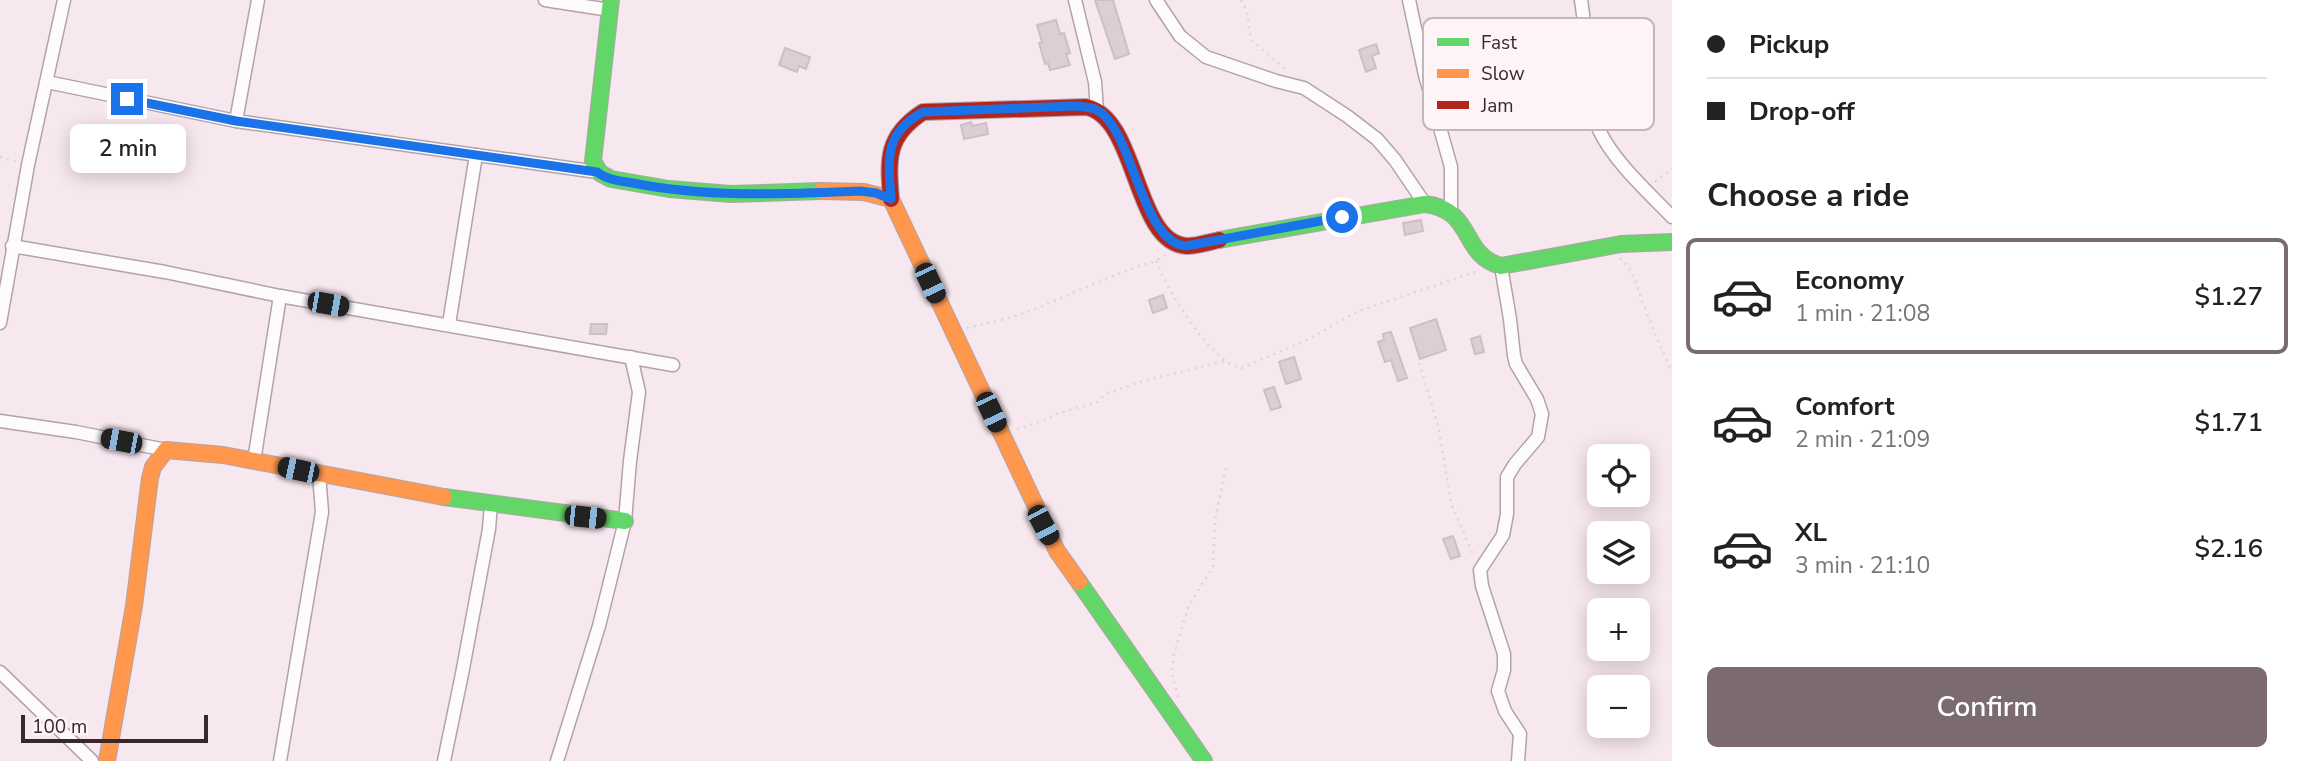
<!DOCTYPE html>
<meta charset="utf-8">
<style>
:root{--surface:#fff;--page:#f6f6f6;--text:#222;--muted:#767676;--line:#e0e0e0;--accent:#7b6a72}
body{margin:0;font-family:"Nunito Sans",sans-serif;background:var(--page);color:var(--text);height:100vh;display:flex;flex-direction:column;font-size:26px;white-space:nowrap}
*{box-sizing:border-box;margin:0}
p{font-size:23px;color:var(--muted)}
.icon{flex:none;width:38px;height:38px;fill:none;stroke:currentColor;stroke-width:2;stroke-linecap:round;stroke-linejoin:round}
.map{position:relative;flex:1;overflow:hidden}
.details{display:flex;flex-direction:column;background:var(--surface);width:630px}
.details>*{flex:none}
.hud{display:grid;align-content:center;height:154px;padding:0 35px;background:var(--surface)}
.buttons{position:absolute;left:1587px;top:444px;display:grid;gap:14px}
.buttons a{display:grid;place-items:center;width:63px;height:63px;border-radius:10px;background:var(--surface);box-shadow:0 4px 18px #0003;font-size:35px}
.scale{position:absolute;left:21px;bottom:18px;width:187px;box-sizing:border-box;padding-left:7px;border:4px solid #38272f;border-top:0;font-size:19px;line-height:24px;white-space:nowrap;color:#38272f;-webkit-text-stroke:5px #fef4f8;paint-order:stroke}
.end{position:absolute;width:32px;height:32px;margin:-16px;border:9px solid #1a73e8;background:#fff;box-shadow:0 0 0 4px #fff}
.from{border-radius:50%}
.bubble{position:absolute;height:49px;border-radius:10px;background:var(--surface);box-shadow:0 4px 18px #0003;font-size:23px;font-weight:600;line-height:49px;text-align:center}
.car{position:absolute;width:21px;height:42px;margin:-21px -10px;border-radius:9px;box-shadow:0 0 5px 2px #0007;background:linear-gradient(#222 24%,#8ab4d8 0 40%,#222 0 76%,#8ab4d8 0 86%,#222 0)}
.hud b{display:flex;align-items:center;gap:24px;height:66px;font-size:26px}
.hud b+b{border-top:2px solid var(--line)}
.hud i{width:18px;height:18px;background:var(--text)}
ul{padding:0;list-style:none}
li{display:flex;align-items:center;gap:21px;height:116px;margin:0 14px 10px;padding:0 21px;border:4px solid transparent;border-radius:10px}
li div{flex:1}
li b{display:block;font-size:26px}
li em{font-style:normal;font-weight:600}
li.selected{border-color:var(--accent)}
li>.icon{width:63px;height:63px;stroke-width:1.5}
h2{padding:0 35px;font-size:32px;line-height:84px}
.action{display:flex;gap:14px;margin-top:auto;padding:14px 35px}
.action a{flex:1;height:80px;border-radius:10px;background:var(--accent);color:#fff;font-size:28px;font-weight:600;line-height:80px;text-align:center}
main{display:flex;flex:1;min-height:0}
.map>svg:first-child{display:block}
.building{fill:#ddcdd4;stroke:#cebec5;stroke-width:2}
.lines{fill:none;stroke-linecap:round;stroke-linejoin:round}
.street-casing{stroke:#b2a3aa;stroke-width:15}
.fast-casing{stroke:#b2a3aa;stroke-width:18}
.slow-casing{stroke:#b2a3aa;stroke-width:18}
.jam-casing{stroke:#b2a3aa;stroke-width:18}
.path{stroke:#dbd6d8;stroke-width:2.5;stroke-dasharray:2 5;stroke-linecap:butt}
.street{stroke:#fefbfc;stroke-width:12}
.fast{stroke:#63d668;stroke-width:16}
.slow{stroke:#ff974d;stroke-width:16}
.jam{stroke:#b3261e;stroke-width:16}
.route{stroke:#1a73e8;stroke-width:9}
.key{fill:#fef4f8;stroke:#c3b6bc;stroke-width:2}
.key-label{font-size:19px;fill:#38272f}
</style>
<main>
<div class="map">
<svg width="1672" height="761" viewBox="0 0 1672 761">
<rect width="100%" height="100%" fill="#f7e7ee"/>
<g class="building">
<path d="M 1095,0 L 1113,0 L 1129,54 L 1115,59 Z"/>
<path d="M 1056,20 L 1060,34 L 1064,33 L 1070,53 L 1066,54 L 1070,65 L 1050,70 L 1048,63 L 1045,64 L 1039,43 L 1042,42 L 1037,25 Z"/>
<path d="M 1376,44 L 1379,53 L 1372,56 L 1376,68 L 1366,72 L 1359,50 Z"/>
<path d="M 785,48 L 810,57 L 806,69 L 799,66 L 797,72 L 779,65 Z"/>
<path d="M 971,122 L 972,126 L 986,123 L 988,134 L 964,139 L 961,125 Z"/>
<path d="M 1421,220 L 1423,231 L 1405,235 L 1403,223 Z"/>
<path d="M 1163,295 L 1167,308 L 1153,313 L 1149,300 Z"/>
<path d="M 1436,319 L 1446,350 L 1420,359 L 1410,328 Z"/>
<path d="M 591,324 L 607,324 L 606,334 L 590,334 Z"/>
<path d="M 1391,332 L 1407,378 L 1398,381 L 1391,360 L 1385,362 L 1378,342 L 1384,340 L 1383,334 Z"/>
<path d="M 1480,336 L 1484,352 L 1475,354 L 1471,339 Z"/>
<path d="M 1294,357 L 1301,379 L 1286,384 L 1279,362 Z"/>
<path d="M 1274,387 L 1281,407 L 1271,410 L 1264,390 Z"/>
<path d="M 1453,536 L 1460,556 L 1451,559 L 1443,539 Z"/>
</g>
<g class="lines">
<defs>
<g id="street">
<path d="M 545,0 L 610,10"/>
<path d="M 1075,0 L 1095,82 L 1097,110"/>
<path d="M 1156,0 L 1180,36 L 1206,57 L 1276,81 L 1304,88 L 1347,116 L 1377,139 L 1395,160 L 1425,204"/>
<path d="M 1409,0 L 1425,75 L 1451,167 L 1451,212"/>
<path d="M 1581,0 L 1599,130 C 1615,163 1647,191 1672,217"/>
<path d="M 47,82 L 236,121 L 597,172"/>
<path d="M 236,121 L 258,0"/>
<path d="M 12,246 L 165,272 L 280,296 L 673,365"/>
<path d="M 1501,266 L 1510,319 L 1514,356 L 1516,364 L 1537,399 L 1542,414 L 1538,437 L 1515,464 L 1507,477 L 1507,514 L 1503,535 L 1480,570 L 1482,586 L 1504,654 L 1504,670 L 1498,691 L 1505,711 L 1520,734 L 1518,761"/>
<path d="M 0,323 L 28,165 L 64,0"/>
<path d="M 449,324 L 476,155"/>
<path d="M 0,421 L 76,432 L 166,450"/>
<path d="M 254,461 L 280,296"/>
<path d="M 0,672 L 92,761"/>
<path d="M 280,761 L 322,512 L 319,474"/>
<path d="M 444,761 L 462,674 L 489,529 L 491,504"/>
<path d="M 557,761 L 599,626 L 625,521 L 630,461 L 639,392 L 631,357"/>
</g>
<g id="fast">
<path d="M 611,0 L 593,161 L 600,173 L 611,179 L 669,189 L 731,194 L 821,191"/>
<path d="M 1219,240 L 1425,204 C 1475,210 1460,255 1501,266 L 1621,244 L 1672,242"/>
<path d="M 444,497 L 625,521"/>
<path d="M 1079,582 L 1204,761"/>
</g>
<g id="slow">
<path d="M 821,191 L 864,192 L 891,199 L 1057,551 L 1079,582"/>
<path d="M 107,761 L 134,606 L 150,478 L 153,467 L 166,450 L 223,455 L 444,497"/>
</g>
<path id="jam" d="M 891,199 C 888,159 886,136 923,112 L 1086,107 C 1138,117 1134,244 1187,246 C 1197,246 1209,242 1219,240"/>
</defs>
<use href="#street" class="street-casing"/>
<use href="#fast" class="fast-casing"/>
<use href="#slow" class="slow-casing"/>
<use href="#jam" class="jam-casing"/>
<g class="path">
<path d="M 1241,0 L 1247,11 L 1251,40 L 1287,71"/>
<path d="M 0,157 L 17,162"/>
<path d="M 1655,182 L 1672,169"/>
<path d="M 1620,258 C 1637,274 1636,286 1644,306 C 1653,329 1662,351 1672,372"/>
<path d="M 1156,261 C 1167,289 1211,364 1242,368 L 1311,338 L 1356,312 L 1478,271"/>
<path d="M 967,328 C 988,323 1009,319 1030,311 C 1072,294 1112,274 1156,261 L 1167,254"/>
<path d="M 1419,363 L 1438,425 L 1451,503 L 1474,557"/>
<path d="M 1017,429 L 1043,421 L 1059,413 L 1096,403 L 1106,394 L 1139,382 L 1225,361"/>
<path d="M 1178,697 L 1172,673 L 1174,654 L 1189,605 L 1213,567 L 1215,521 L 1226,467"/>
</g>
<use href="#street" class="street"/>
<use href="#fast" class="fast"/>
<use href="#slow" class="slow"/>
<use href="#jam" class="jam"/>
</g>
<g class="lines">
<path class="route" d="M 127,99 L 236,121 L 597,172 C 607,180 620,181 633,183 C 708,198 784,194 860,191 L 876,193 L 891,199 C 888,159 884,133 923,112 L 1076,106 C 1082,107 1092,107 1097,110 C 1133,129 1141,243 1186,246 L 1342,217"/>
</g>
<rect x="1423" y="18" width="231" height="112" rx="10" class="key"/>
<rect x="1437" y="38" width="32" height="8" fill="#63d668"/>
<rect x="1437" y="69" width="32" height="9" fill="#ff974d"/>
<rect x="1437" y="101" width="32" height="8" fill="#b3261e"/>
<g class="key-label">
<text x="1481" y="49">Fast</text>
<text x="1481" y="80">Slow</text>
<text x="1481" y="112">Jam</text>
</g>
</svg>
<div class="buttons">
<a><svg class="icon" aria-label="locate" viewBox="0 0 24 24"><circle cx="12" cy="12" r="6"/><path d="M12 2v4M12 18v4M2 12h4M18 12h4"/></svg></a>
<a><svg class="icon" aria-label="layers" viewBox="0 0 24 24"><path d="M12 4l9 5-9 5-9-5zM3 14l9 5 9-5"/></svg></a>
<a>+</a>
<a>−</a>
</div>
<div class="scale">100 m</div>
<i class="end from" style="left:1342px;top:217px"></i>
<i class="end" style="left:127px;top:99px"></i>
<div class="bubble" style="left:70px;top:124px;width:116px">2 min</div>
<i class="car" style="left:930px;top:283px;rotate:155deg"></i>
<i class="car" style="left:328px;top:304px;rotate:100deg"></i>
<i class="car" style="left:991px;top:412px;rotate:155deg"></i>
<i class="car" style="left:121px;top:441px;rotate:281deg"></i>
<i class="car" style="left:298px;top:470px;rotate:282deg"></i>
<i class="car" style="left:585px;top:517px;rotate:96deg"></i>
<i class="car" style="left:1043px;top:525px;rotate:152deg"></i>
</div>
<section class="details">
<div class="hud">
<b><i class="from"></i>Pickup</b>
<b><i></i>Drop-off</b>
</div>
<h2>Choose a ride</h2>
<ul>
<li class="selected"><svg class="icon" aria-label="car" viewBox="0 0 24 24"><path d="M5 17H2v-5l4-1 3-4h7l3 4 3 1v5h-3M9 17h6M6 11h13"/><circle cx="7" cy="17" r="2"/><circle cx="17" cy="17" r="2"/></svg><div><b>Economy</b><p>1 min · 21:08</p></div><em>$1.27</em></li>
<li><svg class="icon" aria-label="car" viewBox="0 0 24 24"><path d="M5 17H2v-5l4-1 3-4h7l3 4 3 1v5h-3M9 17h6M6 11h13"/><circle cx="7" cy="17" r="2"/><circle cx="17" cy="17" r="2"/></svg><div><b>Comfort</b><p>2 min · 21:09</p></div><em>$1.71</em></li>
<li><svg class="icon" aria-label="car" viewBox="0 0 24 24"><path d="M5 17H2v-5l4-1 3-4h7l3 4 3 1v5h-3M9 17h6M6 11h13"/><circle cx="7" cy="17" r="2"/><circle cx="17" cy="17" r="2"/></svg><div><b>XL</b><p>3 min · 21:10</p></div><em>$2.16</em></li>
</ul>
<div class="action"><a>Confirm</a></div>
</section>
</main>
